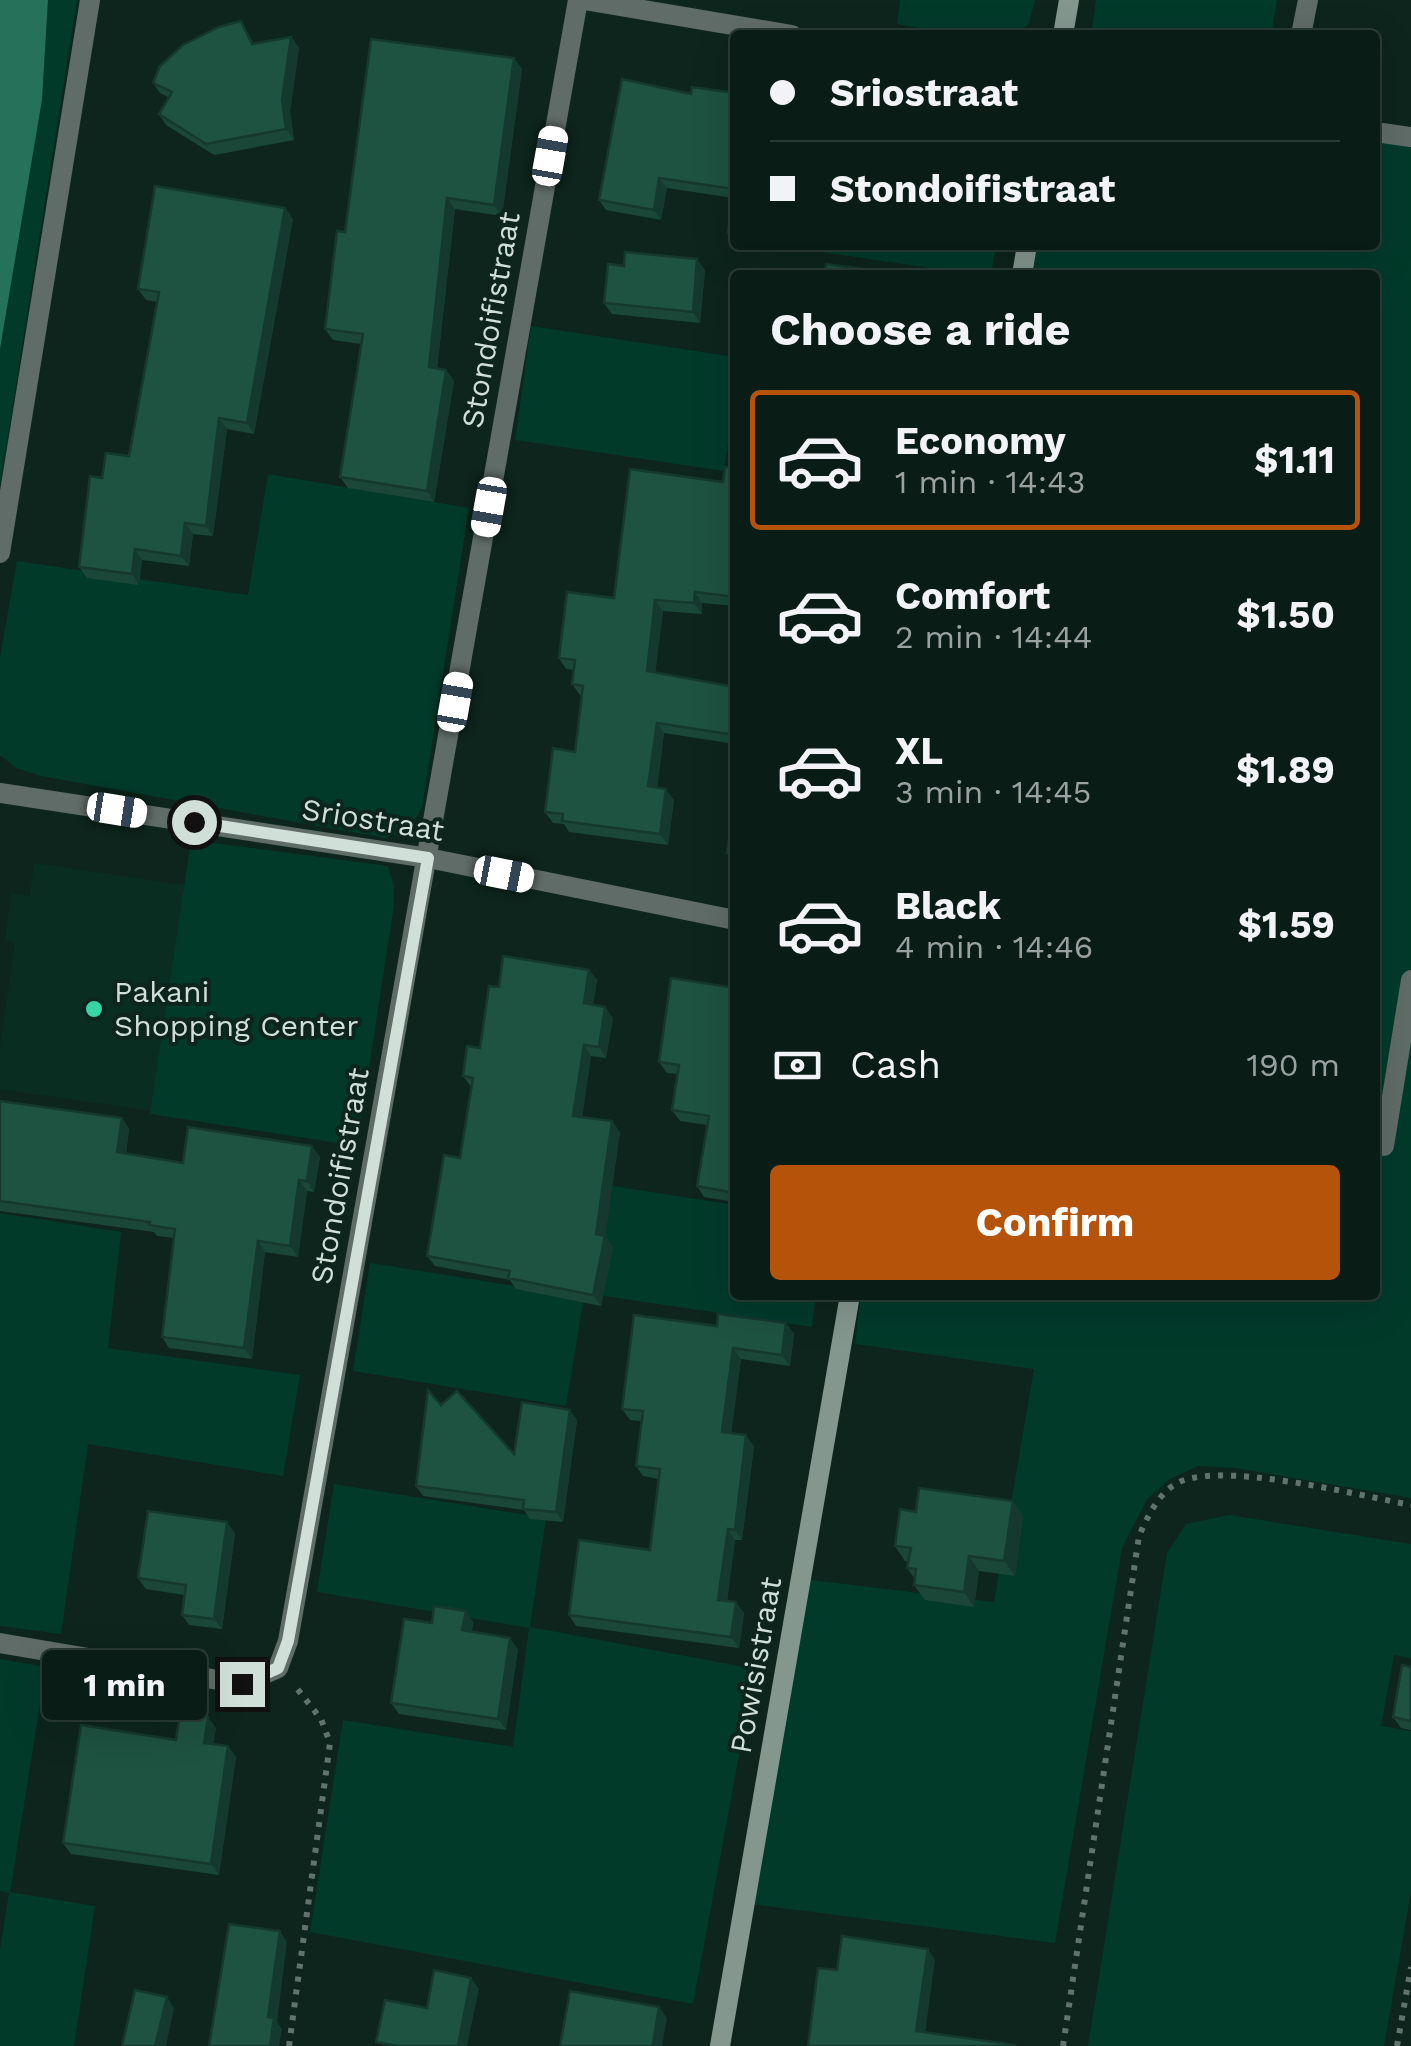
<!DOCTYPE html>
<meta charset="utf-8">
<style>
:root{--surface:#0a1c16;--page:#13251f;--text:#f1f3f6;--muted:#99a1a1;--line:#2a3a35;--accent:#b45309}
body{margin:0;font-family:"Work Sans",sans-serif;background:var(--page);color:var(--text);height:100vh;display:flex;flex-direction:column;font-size:38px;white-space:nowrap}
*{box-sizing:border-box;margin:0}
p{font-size:32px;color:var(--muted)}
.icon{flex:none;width:55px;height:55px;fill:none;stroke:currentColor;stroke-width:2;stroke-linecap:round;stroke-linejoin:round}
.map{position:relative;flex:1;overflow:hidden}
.drawer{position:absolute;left:730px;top:270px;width:650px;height:1030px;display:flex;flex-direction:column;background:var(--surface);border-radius:10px;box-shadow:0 10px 40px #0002,0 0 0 2px var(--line)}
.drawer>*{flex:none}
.top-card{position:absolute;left:730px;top:30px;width:650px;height:220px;border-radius:10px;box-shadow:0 10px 40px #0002,0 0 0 2px var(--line);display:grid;align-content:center;height:220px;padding:0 40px;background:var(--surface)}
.end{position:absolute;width:45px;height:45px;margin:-22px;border:12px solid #d1dfd9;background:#111;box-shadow:0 0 0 5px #111}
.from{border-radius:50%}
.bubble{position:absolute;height:70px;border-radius:10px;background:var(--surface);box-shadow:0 10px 40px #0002,0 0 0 2px var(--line);font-size:32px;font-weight:700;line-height:70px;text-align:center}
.car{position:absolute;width:30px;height:60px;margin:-30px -15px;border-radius:12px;box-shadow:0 0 8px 2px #0007;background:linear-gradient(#fff 24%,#345 0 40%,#fff 0 76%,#345 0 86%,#fff 0)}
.top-card b{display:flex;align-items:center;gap:35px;height:95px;font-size:38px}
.top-card b+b{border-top:2px solid var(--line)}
.top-card i{width:25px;height:25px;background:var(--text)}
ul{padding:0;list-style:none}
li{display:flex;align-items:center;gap:30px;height:140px;margin:0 20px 15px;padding:0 20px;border:5px solid transparent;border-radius:10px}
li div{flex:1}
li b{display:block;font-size:38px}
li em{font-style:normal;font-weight:700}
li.selected{border-color:var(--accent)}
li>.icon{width:90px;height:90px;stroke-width:1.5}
h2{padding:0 40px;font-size:45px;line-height:120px}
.pay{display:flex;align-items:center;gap:25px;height:110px;padding:0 40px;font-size:38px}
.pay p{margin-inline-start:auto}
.action{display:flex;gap:20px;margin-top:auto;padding:20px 40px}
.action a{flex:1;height:115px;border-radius:10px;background:var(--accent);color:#fff;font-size:40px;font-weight:700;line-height:115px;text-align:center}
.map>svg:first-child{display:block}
.built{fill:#0a2d22}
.green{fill:#023a2a}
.water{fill:#267159}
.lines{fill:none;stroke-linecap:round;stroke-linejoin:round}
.path{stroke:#60746d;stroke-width:6;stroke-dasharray:5 8;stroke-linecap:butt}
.lane{stroke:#606c67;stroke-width:20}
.street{stroke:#606c67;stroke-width:20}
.secondary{stroke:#84978f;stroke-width:20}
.wall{fill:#1a4738}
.shaded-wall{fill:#15392e}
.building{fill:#1e5241;stroke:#15392e;stroke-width:2.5}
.route{stroke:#d1dfd9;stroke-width:12}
.poi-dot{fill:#37d4a6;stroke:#0d251d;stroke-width:4}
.labels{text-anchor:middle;stroke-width:8;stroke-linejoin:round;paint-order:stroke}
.street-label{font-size:30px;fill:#d1dfd9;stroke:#0d251d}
.poi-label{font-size:30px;fill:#d1dfd9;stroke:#0d251d;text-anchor:start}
</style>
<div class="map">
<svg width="1411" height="2046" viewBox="0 0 1411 2046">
<rect width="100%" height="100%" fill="#0d251d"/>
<path class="built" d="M 34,863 L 190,886 L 159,1112 L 0,1089 L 0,1047 L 15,942 L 5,940 L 11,893 L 30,896 Z"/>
<g class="green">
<path d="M 48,0 L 77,0 L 0,485 L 0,349 L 42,100 Z"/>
<path d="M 900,0 L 1035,0 L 1029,23 L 1017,35 L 960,35 L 897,24 Z"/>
<path d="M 1096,0 L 1277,0 L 1271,35 L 1091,35 Z"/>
<path d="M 1375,140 L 1411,146 L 1411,1498 L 1235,1468 L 1198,1466 L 1170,1479 L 1147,1499 L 1122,1548 L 1055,1943 L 751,1904 L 811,1580 L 994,1602 L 1034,1369 L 855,1344 L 861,1295 L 1375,1295 L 1375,275 L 1029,275 L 1034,245 L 1375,245 Z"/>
<path d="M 775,245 L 996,245 L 991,275 L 976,275 Z"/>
<path d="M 531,326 L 735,357 L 735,394 L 724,471 L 515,440 Z"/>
<path d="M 268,474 L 469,508 L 422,807 C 413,827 406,833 385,838 L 41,776 L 16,768 L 0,755 L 0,657 L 17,561 L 248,595 Z"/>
<path d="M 191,840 L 388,866 L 394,886 L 394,905 L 357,1146 L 150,1114 Z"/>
<path d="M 606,1185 L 735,1205 L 735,1295 L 816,1295 L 812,1327 L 591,1294 Z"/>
<path d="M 0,1213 L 121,1232 L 108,1348 L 300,1375 L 283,1476 L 88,1444 L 61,1634 L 0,1626 Z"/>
<path d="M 370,1263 L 584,1297 L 566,1406 L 353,1371 Z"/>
<path d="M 334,1484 L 546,1518 L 530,1627 L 755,1669 L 693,2004 L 310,1932 L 343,1720 L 513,1747 L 529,1628 L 317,1592 Z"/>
<path d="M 1229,1515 L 1411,1544 L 1411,1658 L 1394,1655 L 1381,1726 L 1411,1731 L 1411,1892 L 1384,2046 L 1088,2046 L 1167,1553 L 1186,1524 Z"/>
<path d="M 0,1659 L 46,1667 L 10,1892 L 95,1906 L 74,2046 L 0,2046 L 0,1950 L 9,1893 L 0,1891 Z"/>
</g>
<path class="water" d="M 0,0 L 48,0 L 42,100 L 0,349 Z"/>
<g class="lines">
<g class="path">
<path d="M 289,2046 L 330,1743 L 321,1719 L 295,1686"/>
<path d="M 1063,2046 L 1139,1536 C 1147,1518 1157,1496 1174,1485 C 1213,1458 1361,1496 1411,1505"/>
<path d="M 1397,2046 L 1411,1967"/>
</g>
<path class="lane" d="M 1384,1146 L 1411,980"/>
<g class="street">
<path d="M 584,0 L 792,35"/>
<path d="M 1301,35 L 1308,0"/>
<path d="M 1375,132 L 1411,137"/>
<path d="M 0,553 L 90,0"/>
<path d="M 0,793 L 428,858 L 735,920"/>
<path d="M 0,1643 L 242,1684 L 278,1668 L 288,1641 L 578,0"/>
</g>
<g class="secondary">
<path d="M 1063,35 L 1069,0"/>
<path d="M 1022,275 L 1027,245"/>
<path d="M 720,2046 L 850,1295"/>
</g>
</g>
<g class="wall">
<path d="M 241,21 L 254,44 L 291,37 L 299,48 L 290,111 L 294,140 L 214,155 L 166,125 L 159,114 L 168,97 L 160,93 L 153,83 Z"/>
<path d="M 514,58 L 522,69 L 502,216 L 455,209 L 437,368 L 446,370 L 454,381 L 434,502 L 348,488 L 340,477 L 361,344 L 333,340 L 325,329 L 345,232 Z"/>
<path d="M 735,93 L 735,243 L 728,233 L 733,198 L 667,188 L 661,220 L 606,210 L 599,200 L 691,94 Z"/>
<path d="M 285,208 L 293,219 L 254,434 L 227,429 L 213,536 L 193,534 L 189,566 L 142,560 L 139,585 L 87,578 L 79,567 L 102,478 L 129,456 L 157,302 L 146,300 L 138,289 Z"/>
<path d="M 747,245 L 770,245 L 769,248 Z"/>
<path d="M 624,266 L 705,270 L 700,323 L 612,314 L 604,303 Z"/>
<path d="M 735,468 L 735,606 L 702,603 L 702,614 L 663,611 L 655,673 L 735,687 L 735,744 L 664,733 L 657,788 L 674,800 L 668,845 L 569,832 L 564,824 L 553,823 L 545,812 L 575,752 L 582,695 L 580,695 L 572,684 L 574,670 L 566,669 L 559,658 Z"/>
<path d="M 735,797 L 735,864 L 727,853 Z"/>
<path d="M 589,970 L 597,980 L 593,1005 L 613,1018 L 606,1058 L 591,1056 L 582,1117 L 620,1132 L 605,1236 L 613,1247 L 601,1306 L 516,1289 L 510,1280 L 435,1266 L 427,1256 L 460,1158 L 471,1087 L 463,1076 L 480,1048 L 499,987 Z"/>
<path d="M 735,988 L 735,1202 L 704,1197 L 697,1186 L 707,1125 L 680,1121 L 672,1110 L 677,1074 L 667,1073 L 659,1062 Z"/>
<path d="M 0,1101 L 122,1118 L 129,1129 L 126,1153 L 183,1163 L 320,1157 L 314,1192 L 307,1191 L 298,1257 L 265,1252 L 252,1359 L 169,1348 L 162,1337 L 174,1238 L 157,1236 L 154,1232 L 0,1211 Z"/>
<path d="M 786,1323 L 794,1334 L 790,1366 L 741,1359 L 731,1433 L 754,1446 L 742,1540 L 735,1540 L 727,1601 L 744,1613 L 739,1648 L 576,1626 L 569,1615 L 650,1550 L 658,1479 L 643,1476 L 636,1466 L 641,1421 L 630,1420 L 622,1409 L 717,1326 Z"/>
<path d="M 441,1405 L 514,1454 L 577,1420 L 563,1522 L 530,1519 L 524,1510 L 423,1496 L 416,1486 Z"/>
<path d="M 1013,1501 L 1023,1516 L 1015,1576 L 979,1571 L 974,1607 L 925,1600 L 914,1585 L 915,1579 L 907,1568 L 908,1562 L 905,1561 L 895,1546 L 916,1512 Z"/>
<path d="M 235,1533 L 222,1629 L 189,1625 L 182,1615 L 184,1595 L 146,1589 L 138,1578 Z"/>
<path d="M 473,1622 L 472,1632 L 518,1649 L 506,1730 L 399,1714 L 391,1703 L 432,1623 Z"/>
<path d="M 1411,1667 L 1411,1730 L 1401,1728 L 1393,1717 Z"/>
<path d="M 216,1728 L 213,1744 L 236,1757 L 219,1875 L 71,1854 L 63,1843 L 176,1740 Z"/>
</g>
<g class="shaded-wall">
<path d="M 291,37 L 299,48 L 290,111 L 294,140 L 286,129 L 282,100 Z"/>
<path d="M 514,58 L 522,69 L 502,216 L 494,205 Z"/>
<path d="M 659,178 L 667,188 L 661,220 L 654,210 Z"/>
<path d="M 447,198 L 455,209 L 436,378 L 429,367 Z"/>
<path d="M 285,208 L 293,219 L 254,434 L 247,423 Z"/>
<path d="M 697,259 L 705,270 L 700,323 L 693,312 Z"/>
<path d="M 446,370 L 454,381 L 434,502 L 427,491 Z"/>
<path d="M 219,418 L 227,429 L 213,536 L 206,526 Z"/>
<path d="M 185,523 L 193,534 L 189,566 L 181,556 Z"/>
<path d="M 135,549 L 142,560 L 139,585 L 132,574 Z"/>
<path d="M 695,592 L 702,603 L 702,614 L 694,603 Z"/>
<path d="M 655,600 L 663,611 L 654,682 L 647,671 Z"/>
<path d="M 657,723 L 664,733 L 656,797 L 648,786 Z"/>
<path d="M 666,789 L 674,800 L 668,845 L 660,834 Z"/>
<path d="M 589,970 L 597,980 L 592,1014 L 584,1003 Z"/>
<path d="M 605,1007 L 613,1018 L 606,1058 L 599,1047 Z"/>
<path d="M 584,1045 L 591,1056 L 581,1126 L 573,1116 Z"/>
<path d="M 122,1118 L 129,1129 L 125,1162 L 117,1152 Z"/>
<path d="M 612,1121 L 620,1132 L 605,1239 L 605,1236 L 613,1247 L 601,1306 L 593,1295 L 596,1234 Z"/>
<path d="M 312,1146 L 320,1157 L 314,1192 L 307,1181 Z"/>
<path d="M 299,1180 L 307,1191 L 298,1257 L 290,1246 Z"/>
<path d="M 258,1241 L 265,1252 L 252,1359 L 244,1348 Z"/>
<path d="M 786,1323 L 794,1334 L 790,1366 L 782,1355 Z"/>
<path d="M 733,1348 L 741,1359 L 730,1443 L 722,1432 Z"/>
<path d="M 570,1410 L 577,1420 L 563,1522 L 556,1512 Z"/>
<path d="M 746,1435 L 754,1446 L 742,1540 L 735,1530 Z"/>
<path d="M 1013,1501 L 1023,1516 L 1015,1576 L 1004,1561 Z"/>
<path d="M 227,1522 L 235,1533 L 222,1629 L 214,1619 Z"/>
<path d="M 728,1529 L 735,1540 L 726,1611 L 718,1600 Z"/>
<path d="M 969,1556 L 979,1571 L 974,1607 L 964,1592 Z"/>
<path d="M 736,1602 L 744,1613 L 739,1648 L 731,1637 Z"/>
<path d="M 466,1611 L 473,1622 L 470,1641 L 462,1630 Z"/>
<path d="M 510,1638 L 518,1649 L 506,1730 L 498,1719 Z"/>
<path d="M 208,1717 L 216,1728 L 212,1753 L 204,1743 Z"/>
<path d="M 228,1746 L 236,1757 L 219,1875 L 211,1864 Z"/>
<path d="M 280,1931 L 287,1942 L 277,2022 L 282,2029 L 279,2046 L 270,2046 L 268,2017 Z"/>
<path d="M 928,1949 L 935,1960 L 924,2042 L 916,2031 Z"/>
<path d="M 471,1978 L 479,1989 L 467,2046 L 458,2046 Z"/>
<path d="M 167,1997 L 174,2008 L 166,2046 L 155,2046 Z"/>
<path d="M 659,2007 L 667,2018 L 662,2046 L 653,2044 Z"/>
</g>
<g class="building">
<path d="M 241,21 L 252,44 L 291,37 L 282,100 L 286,129 L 206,144 L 159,114 L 172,92 L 153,83 L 160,66 L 183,45 L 219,27 Z"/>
<path d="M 371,39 L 514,58 L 494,205 L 447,198 L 429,367 L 446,370 L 427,491 L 340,477 L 363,334 L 325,329 L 337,231 L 345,232 Z"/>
<path d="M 622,79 L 691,94 L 692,87 L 735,93 L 735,234 L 728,233 L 734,189 L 659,178 L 654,210 L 599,200 Z"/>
<path d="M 155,186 L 285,208 L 247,423 L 219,418 L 206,526 L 185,523 L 181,556 L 135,549 L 132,574 L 79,567 L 90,476 L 102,478 L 106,453 L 129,456 L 159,292 L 138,289 Z"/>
<path d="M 625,252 L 697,259 L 693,312 L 604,303 L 608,264 L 624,266 Z"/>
<path d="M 826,264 L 907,275 L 824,275 Z"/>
<path d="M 725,467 L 735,468 L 735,597 L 695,592 L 694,603 L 655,600 L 647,671 L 735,687 L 735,735 L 657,723 L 648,786 L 666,789 L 660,834 L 562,821 L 563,814 L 545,812 L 553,748 L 575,752 L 583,686 L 572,684 L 575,660 L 559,658 L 567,592 L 614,598 L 630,469 L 723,482 Z"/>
<path d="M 735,797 L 735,854 L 727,853 Z"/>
<path d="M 503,956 L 589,970 L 584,1003 L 605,1007 L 599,1047 L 584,1045 L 573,1116 L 612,1121 L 596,1234 L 605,1236 L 593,1295 L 508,1278 L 510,1271 L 427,1256 L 444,1155 L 460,1158 L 473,1078 L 463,1076 L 467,1046 L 480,1048 L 489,986 L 499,987 Z"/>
<path d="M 671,978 L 735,988 L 735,1193 L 697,1186 L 709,1116 L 672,1110 L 679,1065 L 659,1062 Z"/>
<path d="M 0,1101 L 122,1118 L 117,1152 L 183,1163 L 188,1127 L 312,1146 L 307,1181 L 299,1180 L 290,1246 L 258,1241 L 244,1348 L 162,1337 L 175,1229 L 149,1225 L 150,1222 L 0,1201 Z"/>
<path d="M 718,1314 L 786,1323 L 782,1355 L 733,1348 L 722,1432 L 746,1435 L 735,1530 L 728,1529 L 718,1600 L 736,1602 L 731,1637 L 569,1615 L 579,1540 L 650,1550 L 660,1469 L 636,1466 L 643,1411 L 622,1409 L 634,1315 L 717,1326 Z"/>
<path d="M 428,1390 L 441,1405 L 457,1391 L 514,1454 L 522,1402 L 570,1410 L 556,1512 L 523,1509 L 524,1500 L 416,1486 Z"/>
<path d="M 919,1488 L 1013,1501 L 1004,1561 L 969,1556 L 964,1592 L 914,1585 L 916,1569 L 907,1568 L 911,1548 L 895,1546 L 900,1509 L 916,1512 Z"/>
<path d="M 148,1511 L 227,1522 L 214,1619 L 182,1615 L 186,1585 L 138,1578 Z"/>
<path d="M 434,1606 L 466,1611 L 462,1630 L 510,1638 L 498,1719 L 391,1703 L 404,1619 L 432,1623 Z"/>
<path d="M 1402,1665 L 1411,1667 L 1411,1721 L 1393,1717 Z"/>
<path d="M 180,1712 L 208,1717 L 204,1743 L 228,1746 L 211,1864 L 63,1843 L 81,1725 L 176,1740 Z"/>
<path d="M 229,1924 L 280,1931 L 268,2017 L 274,2018 L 270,2046 L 209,2046 Z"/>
<path d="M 842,1936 L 928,1949 L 916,2031 L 1015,2045 L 1015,2046 L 808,2046 L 818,1968 L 837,1970 Z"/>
<path d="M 434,1970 L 471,1978 L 458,2046 L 398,2046 L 376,2042 L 385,2000 L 427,2008 Z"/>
<path d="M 135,1990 L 167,1997 L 155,2046 L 122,2046 Z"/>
<path d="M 570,1991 L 659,2007 L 653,2044 L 663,2046 L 560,2046 Z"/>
</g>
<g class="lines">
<path class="route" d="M 194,822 L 428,858 L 288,1641 L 278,1668 L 242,1684"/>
</g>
<circle class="poi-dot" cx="94" cy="1009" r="10"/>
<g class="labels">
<g class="street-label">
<text transform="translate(491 320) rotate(-80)" y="10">Stondoifistraat</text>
<text transform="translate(373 820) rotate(9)" y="10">Sriostraat</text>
<text transform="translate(340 1176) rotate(-80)" y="10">Stondoifistraat</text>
<text transform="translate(756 1665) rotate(-80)" y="10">Powisistraat</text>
</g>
<g class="poi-label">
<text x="114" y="1002">Pakani<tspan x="114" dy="34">Shopping Center</tspan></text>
</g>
</g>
</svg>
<i class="end from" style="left:194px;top:822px"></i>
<i class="end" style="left:242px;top:1684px"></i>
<div class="bubble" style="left:42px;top:1650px;width:165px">1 min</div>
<i class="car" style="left:550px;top:156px;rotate:10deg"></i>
<i class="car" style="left:489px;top:507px;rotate:190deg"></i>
<i class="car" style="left:455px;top:702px;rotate:10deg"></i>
<i class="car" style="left:117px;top:810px;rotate:99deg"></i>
<i class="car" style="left:504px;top:874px;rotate:101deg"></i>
<div class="top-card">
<b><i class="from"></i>Sriostraat</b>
<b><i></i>Stondoifistraat</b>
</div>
<section class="drawer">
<h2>Choose a ride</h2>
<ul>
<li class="selected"><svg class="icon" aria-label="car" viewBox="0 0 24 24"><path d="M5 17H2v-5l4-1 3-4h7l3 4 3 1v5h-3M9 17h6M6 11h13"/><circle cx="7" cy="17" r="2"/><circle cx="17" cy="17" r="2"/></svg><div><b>Economy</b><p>1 min · 14:43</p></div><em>$1.11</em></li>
<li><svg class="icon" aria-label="car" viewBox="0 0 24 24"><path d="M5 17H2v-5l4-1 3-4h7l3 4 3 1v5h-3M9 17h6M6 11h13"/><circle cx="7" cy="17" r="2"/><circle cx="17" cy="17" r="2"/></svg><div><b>Comfort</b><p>2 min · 14:44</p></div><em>$1.50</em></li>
<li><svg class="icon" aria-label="car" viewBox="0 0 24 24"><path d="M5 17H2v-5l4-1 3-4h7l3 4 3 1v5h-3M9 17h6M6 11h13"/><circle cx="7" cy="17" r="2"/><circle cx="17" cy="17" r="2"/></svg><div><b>XL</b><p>3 min · 14:45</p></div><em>$1.89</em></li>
<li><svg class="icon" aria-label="car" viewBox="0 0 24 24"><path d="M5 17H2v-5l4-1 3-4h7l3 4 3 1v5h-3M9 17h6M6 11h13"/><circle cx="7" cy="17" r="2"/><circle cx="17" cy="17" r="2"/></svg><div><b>Black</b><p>4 min · 14:46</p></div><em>$1.59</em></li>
</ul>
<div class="pay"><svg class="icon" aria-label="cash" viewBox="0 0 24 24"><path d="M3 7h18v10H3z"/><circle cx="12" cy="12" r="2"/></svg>Cash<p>190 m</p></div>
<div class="action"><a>Confirm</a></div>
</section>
</div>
